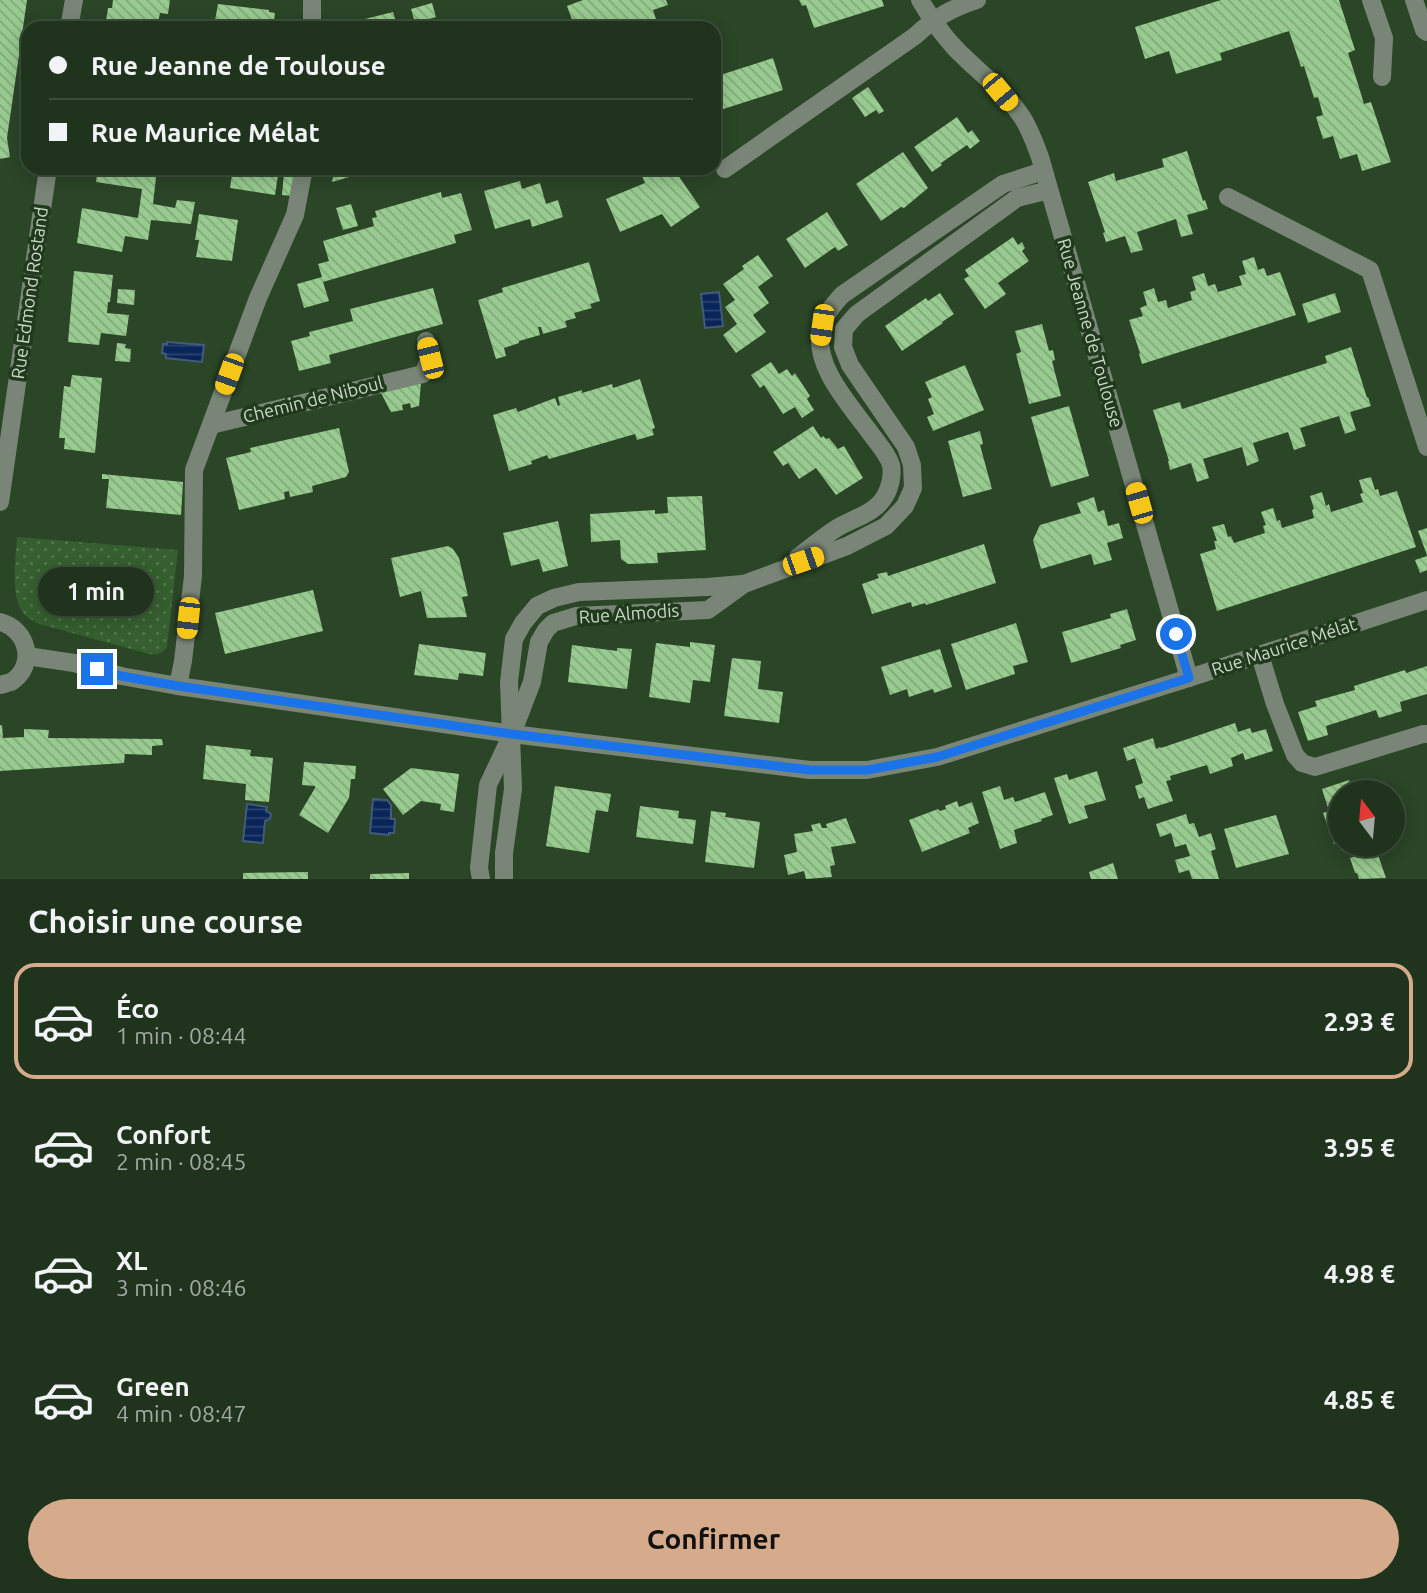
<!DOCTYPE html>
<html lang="fr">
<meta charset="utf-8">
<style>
:root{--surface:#20341d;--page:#283c26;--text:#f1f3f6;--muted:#a2aaa4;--line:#3d4f3b;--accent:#d6ab8b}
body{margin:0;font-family:Ubuntu,sans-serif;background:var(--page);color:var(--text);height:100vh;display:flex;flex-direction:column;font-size:26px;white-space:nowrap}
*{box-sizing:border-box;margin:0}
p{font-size:23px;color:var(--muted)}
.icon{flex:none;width:38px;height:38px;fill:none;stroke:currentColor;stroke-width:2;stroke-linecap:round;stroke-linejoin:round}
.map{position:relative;height:879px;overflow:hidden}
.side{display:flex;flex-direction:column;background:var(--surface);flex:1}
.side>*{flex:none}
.banner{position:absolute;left:21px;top:21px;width:700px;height:154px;border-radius:21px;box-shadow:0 4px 18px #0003,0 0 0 2px var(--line);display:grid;align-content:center;height:154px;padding:0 28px;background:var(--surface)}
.needle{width:46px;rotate:344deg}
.fabs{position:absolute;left:1328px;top:780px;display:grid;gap:14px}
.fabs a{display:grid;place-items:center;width:77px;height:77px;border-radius:50%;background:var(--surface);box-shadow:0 4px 18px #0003,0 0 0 2px var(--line);font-size:35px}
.end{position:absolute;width:32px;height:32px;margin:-16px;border:9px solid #1a73e8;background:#fff;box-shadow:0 0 0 4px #fff}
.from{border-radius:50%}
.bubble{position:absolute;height:49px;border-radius:24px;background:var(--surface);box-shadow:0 4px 18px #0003,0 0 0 2px var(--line);font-size:23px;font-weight:700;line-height:49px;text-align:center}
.car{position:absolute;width:21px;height:42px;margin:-21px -10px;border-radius:9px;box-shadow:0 0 5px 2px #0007;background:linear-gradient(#f5c518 24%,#345 0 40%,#f5c518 0 76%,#345 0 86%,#f5c518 0)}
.banner b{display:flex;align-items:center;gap:24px;height:66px;font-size:26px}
.banner b+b{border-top:2px solid var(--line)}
.banner i{width:18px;height:18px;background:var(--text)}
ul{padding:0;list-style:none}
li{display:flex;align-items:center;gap:21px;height:116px;margin:0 14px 10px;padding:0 14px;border:4px solid transparent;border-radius:21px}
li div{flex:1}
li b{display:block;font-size:26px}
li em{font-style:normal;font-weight:700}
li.active{border-color:var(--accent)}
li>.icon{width:63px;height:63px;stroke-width:1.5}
h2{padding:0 28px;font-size:32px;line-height:84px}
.primary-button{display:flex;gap:14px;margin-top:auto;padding:14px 28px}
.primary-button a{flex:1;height:80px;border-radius:42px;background:var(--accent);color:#111;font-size:28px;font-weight:700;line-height:80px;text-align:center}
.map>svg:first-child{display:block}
.grass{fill:url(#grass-dots)}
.water{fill:url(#water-rules);stroke:#435b7a;stroke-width:2}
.building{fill:url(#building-back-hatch)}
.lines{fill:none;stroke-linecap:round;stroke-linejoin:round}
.minor{stroke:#798677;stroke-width:18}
.route{stroke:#1a73e8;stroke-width:9}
.labels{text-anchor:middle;stroke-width:7;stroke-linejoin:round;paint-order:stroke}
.street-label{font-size:18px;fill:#cad9c7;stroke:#213a1d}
</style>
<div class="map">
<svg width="1427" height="879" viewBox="0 0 1427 879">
<defs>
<pattern id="grass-dots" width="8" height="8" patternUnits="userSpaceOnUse" patternTransform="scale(1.75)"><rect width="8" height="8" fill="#355f2f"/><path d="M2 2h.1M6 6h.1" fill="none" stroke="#51754c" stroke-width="1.8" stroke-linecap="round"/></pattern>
<pattern id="water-rules" width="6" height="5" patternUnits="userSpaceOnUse" patternTransform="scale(1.75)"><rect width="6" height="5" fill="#092559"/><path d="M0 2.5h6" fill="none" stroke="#2c446f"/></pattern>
<pattern id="building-back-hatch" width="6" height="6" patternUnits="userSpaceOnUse" patternTransform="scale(1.75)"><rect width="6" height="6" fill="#98cb8f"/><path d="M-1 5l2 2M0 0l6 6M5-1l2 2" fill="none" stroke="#81a87a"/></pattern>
</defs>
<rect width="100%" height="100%" fill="#2b4527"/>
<path class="grass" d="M 17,537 L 178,550 L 167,647 C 162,654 157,655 149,654 L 39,624 C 35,621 29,619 25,615 C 9,597 16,559 17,537 Z"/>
<g class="water">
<path d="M 719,292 L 723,326 L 705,328 L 701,294 Z"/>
<path d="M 167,342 L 204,345 L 202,362 L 166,358 L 166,354 L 162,353 L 163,344 L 167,344 Z"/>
<path d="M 373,799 L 387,800 L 391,805 L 391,819 L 395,819 L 394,833 L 389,833 L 389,835 L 370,833 Z"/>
<path d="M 247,804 L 267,807 L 266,811 L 271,814 L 270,819 L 265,821 L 263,843 L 243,841 Z"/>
</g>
<g class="building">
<path d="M 0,0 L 27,0 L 7,138 L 10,157 L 0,159 Z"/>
<path d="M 113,0 L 170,0 L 168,14 L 160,13 L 157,28 L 106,21 L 108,8 L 112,8 Z"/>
<path d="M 583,0 L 666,0 L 668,5 L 653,10 L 659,28 L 575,28 L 567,6 Z"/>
<path d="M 799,0 L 882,0 L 884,6 L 814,28 L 806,5 L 802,6 Z"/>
<path d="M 1221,0 L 1339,0 L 1355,50 L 1348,53 L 1358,84 L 1364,104 L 1371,102 L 1391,162 L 1362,171 L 1357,154 L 1340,159 L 1333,136 L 1323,139 L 1316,117 L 1323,115 L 1318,97 L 1314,98 L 1304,66 L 1301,67 L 1289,31 L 1220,53 L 1222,60 L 1176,74 L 1169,51 L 1145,59 L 1135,27 Z"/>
<path d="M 432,3 L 436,17 L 415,23 L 411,9 Z"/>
<path d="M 218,4 L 269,10 L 269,12 L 275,13 L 273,28 L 228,28 L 214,26 Z"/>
<path d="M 393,12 L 397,25 L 388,28 L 359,28 L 357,21 Z"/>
<path d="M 773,58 L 783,90 L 714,112 L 714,77 Z"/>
<path d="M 868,87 L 884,111 L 879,114 L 876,110 L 865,117 L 852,98 Z"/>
<path d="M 957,117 L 968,133 L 972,130 L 980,141 L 970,149 L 967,145 L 941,163 L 942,165 L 932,172 L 914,147 Z"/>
<path d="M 1187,151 L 1203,201 L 1205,200 L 1208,209 L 1187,215 L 1193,234 L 1181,237 L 1176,219 L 1137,232 L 1143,250 L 1131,253 L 1125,236 L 1106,242 L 1103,233 L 1105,232 L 1088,182 L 1114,173 L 1116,181 L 1164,167 L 1162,159 Z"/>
<path d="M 903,152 L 928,188 L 904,208 L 901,207 L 881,221 L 856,184 Z"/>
<path d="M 98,168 L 157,168 L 153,204 L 175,208 L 177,200 L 195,202 L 191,224 L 151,220 L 148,240 L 125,236 L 122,252 L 77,243 L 82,208 L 138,218 L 142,189 L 96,182 Z"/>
<path d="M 233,168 L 279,168 L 275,195 L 230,188 Z"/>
<path d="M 335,168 L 377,168 L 377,169 L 332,182 Z"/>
<path d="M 648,168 L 673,168 L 700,207 L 671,227 L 662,214 L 620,232 L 606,199 L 645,183 L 640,171 Z"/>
<path d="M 284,172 L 295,174 L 292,196 L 282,195 Z"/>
<path d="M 520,181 L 522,189 L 540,183 L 546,204 L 558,200 L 563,217 L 532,227 L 530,219 L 495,229 L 484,191 Z"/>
<path d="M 441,192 L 442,198 L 461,193 L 472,230 L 454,235 L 456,243 L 323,282 L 329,301 L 304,308 L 297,284 L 322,277 L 318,264 L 329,261 L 323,241 L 374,226 L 372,218 L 377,217 L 375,211 Z"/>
<path d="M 351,204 L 358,226 L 343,230 L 336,208 Z"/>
<path d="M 827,212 L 848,245 L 838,251 L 835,247 L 805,268 L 786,239 Z"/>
<path d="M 199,214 L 238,220 L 232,261 L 196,257 L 199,240 L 195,240 Z"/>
<path d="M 1013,237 L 1018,245 L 1022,242 L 1025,248 L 1022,251 L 1029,261 L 998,283 L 1006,294 L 985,309 L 964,279 L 969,276 L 965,270 Z"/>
<path d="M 758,255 L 773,276 L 758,287 L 769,303 L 753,315 L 766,332 L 736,353 L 723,335 L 737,324 L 725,307 L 735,300 L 723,284 L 744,269 L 742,266 Z"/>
<path d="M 1254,257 L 1258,270 L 1264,268 L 1267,276 L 1280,272 L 1296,315 L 1142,364 L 1139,354 L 1140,353 L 1129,320 L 1143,316 L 1140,308 L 1147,305 L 1143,292 L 1154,288 L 1158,302 L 1166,300 L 1168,308 L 1192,300 L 1190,292 L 1196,290 L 1192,277 L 1204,273 L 1208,286 L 1215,284 L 1218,292 L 1242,285 L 1239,276 L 1246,274 L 1242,261 Z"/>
<path d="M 589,262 L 600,301 L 590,304 L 592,308 L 574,313 L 576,318 L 565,321 L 567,327 L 543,334 L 541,327 L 538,327 L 540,335 L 519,341 L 519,343 L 504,348 L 506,356 L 496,359 L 478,300 L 503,292 L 502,288 Z"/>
<path d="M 74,271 L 113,275 L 110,302 L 108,302 L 107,313 L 129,315 L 126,336 L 101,333 L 99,345 L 68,342 Z"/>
<path d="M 433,288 L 443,324 L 329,355 L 331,363 L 299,371 L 291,341 L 310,336 L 309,332 L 353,321 L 350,309 Z"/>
<path d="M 118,289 L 135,290 L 134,305 L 117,303 Z"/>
<path d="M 940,293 L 954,314 L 942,322 L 943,323 L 902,351 L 885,326 L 926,298 L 928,301 Z"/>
<path d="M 1335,293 L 1341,312 L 1308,323 L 1302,304 Z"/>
<path d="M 1042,324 L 1049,351 L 1053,350 L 1055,360 L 1052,361 L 1061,396 L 1029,404 L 1016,354 L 1021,352 L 1015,331 Z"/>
<path d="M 117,343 L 126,344 L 125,348 L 131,349 L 130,362 L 115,361 Z"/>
<path d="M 1351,347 L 1367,398 L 1368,397 L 1371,406 L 1350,412 L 1356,430 L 1345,434 L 1339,416 L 1300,428 L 1306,446 L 1294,450 L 1288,432 L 1253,443 L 1259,461 L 1247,466 L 1242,447 L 1203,459 L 1209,478 L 1197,482 L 1191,463 L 1170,470 L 1168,461 L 1169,461 L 1153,410 L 1180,402 L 1182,409 L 1327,363 L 1325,356 Z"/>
<path d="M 771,362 L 779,374 L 787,369 L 792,376 L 795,373 L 810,396 L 807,399 L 814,410 L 802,418 L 795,407 L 783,414 L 764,385 L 760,388 L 751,375 Z"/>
<path d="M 965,365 L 984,410 L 933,431 L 927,417 L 934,414 L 928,399 L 932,397 L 925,382 Z"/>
<path d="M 72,375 L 102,378 L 95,453 L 64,449 L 65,438 L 59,438 L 64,386 L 70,387 Z"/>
<path d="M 640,379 L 655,428 L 652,429 L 654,435 L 637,440 L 635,434 L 549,459 L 547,455 L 531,461 L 532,464 L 509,471 L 493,415 L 516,408 L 518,412 L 555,398 L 558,406 L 560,405 L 558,397 L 582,390 L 582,393 L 612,384 L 613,388 Z"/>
<path d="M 421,383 L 419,406 L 411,408 L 410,403 L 402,405 L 403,410 L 391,412 L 381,393 Z"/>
<path d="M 1069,406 L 1089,476 L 1051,487 L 1031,417 Z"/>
<path d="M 813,426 L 821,438 L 823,436 L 826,439 L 829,438 L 838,449 L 844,446 L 863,478 L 836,495 L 816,468 L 799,479 L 788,463 L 783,466 L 773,452 Z"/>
<path d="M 339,428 L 349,472 L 346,477 L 312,486 L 313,492 L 290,497 L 289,491 L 284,492 L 285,499 L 239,510 L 226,458 L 251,452 L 250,448 Z"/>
<path d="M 980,431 L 983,444 L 980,445 L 992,489 L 963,497 L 948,441 Z"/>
<path d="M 102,474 L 183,482 L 181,515 L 106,508 L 109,479 L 102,479 Z"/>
<path d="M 1371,477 L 1375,490 L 1378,489 L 1380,496 L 1397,491 L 1416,547 L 1217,611 L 1200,554 L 1216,549 L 1214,541 L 1217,541 L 1212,527 L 1224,524 L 1228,537 L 1231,536 L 1234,543 L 1265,533 L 1263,526 L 1266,525 L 1261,512 L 1273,508 L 1277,521 L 1280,520 L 1282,528 L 1314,518 L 1312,510 L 1314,509 L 1310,496 L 1322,492 L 1326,506 L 1329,504 L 1331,512 L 1363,502 L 1360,494 L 1363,493 L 1359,480 Z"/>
<path d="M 702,496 L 706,550 L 657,553 L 658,563 L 628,564 L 621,559 L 620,540 L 591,542 L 590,514 L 655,510 L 655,514 L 668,513 L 667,497 Z"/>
<path d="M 1094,497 L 1098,512 L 1104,510 L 1108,526 L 1119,523 L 1123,538 L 1107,543 L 1112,560 L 1094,565 L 1091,554 L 1041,569 L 1033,540 L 1040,525 L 1081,513 L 1077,503 Z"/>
<path d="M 558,521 L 568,566 L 543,572 L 539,559 L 511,566 L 503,533 Z"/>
<path d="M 1427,528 L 1427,555 L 1418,531 Z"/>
<path d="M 984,544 L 996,583 L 926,605 L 925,603 L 912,607 L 911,602 L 872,614 L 862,584 L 879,578 L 877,574 L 887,572 L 888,576 Z"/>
<path d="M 448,546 L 453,549 L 459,558 L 468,596 L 462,597 L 467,617 L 427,618 L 421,591 L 400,597 L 391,558 Z"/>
<path d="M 1427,556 L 1427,570 L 1420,573 L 1415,560 Z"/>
<path d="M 313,590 L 323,631 L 225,654 L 215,613 Z"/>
<path d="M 1127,609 L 1136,640 L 1120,645 L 1121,648 L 1071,663 L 1062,632 L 1111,618 L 1110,614 Z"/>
<path d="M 1016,623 L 1028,662 L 1013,666 L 1015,674 L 966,690 L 951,644 Z"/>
<path d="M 690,642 L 715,645 L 710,682 L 693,680 L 690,703 L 649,697 L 656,643 L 690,647 Z"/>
<path d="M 419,644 L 486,653 L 483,676 L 459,673 L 458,680 L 414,675 Z"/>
<path d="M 572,645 L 617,651 L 617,648 L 632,649 L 627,689 L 568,682 Z"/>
<path d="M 940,649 L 952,687 L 934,693 L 933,689 L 909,697 L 907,689 L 890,695 L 881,667 Z"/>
<path d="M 732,658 L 761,661 L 758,689 L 783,692 L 779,723 L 724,716 Z"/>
<path d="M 1427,666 L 1427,694 L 1400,702 L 1402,711 L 1379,718 L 1376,710 L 1326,726 L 1328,735 L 1308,741 L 1298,712 L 1317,706 L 1315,701 L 1355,690 L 1354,686 L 1405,670 L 1406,673 Z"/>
<path d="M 1235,723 L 1238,732 L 1250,728 L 1252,733 L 1266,729 L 1273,751 L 1245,760 L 1243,753 L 1231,758 L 1233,766 L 1210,774 L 1207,765 L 1170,776 L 1171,780 L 1166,781 L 1173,801 L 1148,809 L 1144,797 L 1139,799 L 1135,786 L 1143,783 L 1135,758 L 1127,761 L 1123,748 L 1153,738 L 1156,749 L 1160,747 L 1161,748 Z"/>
<path d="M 0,725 L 2,725 L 3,738 L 24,737 L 24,729 L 49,730 L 48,738 L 162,739 L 163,745 L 152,746 L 152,755 L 125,754 L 124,763 L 0,771 Z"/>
<path d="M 206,745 L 251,750 L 250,756 L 273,758 L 269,802 L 245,800 L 246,784 L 203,779 Z"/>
<path d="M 304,762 L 356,766 L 355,779 L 351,779 L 349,798 L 328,833 L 299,815 L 315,788 L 315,786 L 302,785 Z"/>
<path d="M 411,768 L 459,774 L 454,812 L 440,810 L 441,804 L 421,801 L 403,815 L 383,789 Z"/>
<path d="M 1097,771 L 1106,800 L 1084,806 L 1088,818 L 1069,824 L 1054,778 L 1067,774 L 1069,780 Z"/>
<path d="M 1349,780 L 1353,793 L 1340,793 L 1340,842 L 1334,844 L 1323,813 L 1329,811 L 1322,789 Z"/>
<path d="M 555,786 L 611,794 L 608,812 L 596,810 L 589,853 L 546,846 Z"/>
<path d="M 1000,786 L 1004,800 L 1013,797 L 1015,802 L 1045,792 L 1053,815 L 1041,819 L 1042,821 L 1014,830 L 1017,843 L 1000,849 L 982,792 Z"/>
<path d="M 957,801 L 959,807 L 972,802 L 979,823 L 968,828 L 970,833 L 922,852 L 909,820 L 938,809 L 940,811 L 946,809 L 945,806 Z"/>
<path d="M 640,806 L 679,811 L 678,818 L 696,820 L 693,844 L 636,837 Z"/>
<path d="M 711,811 L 726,813 L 725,817 L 760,822 L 754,868 L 705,862 Z"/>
<path d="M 1186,814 L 1189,824 L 1194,823 L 1199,837 L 1211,833 L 1216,849 L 1211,851 L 1219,879 L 1192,879 L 1189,870 L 1179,873 L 1175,860 L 1190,856 L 1186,844 L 1175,847 L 1171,833 L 1160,837 L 1156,824 Z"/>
<path d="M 1276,815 L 1289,854 L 1236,868 L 1224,829 Z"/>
<path d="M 846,818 L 856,843 L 831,847 L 835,865 L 830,866 L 832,877 L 806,879 L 804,871 L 788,875 L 784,855 L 797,852 L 794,834 L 813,831 L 811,825 L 820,823 L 822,828 L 827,828 L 826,824 Z"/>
<path d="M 1340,845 L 1384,845 L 1386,850 L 1377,852 L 1386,878 L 1359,879 L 1357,873 L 1355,873 L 1350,858 L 1356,856 L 1353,847 L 1342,851 Z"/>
<path d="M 1113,863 L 1118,879 L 1091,879 L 1089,872 Z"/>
<path d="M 308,872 L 308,879 L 243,879 L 243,873 Z"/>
<path d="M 409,873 L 409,879 L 370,879 L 370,874 Z"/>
</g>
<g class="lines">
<g class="minor">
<path d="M 312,0 L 312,28"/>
<path d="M 920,0 C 930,17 941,33 955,48 C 977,71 1004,90 1022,117 C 1030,129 1035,144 1040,157 L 1189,678"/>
<path d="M 1371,0 L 1384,38 L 1382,77"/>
<path d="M 1414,0 L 1424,30 L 1427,32"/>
<path d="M 69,28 L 74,0"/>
<path d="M 725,169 L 915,36 C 934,18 952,8 977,0"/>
<path d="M 1228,197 L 1370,270 L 1427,447"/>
<path d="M 211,425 L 423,374 L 430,358 L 426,341"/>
<path d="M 0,502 L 48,168"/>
<path d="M 798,557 C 811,547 823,537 837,528 C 853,518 875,514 885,496 C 890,488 893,475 891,465 C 888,455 880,446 874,438 C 853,408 810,365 822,326 C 825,314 834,304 842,295 L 1003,184 L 1043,171"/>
<path d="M 0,622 C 28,629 37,666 11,682 C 7,683 4,684 0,685"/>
<path d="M 1260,655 L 1275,704 L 1295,755 L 1302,763 L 1315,767 L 1423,734 L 1427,734"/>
<path d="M 27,656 L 74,663 L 121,676 L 178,686 L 512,734 L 810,770 L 867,770 L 937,757 L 1189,678 L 1427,600"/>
<path d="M 178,686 L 183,661 L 193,576 L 194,470 L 258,298 L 295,215 L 304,168"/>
<path d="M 481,879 L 479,868 L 488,785 L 512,734 L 532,682 L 539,642 L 546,630 L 553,623 L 576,616 L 708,610 L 744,584 L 847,546 L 886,526 L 905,506 L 913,488 L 912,465 L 906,447 L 850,365 L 843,347 L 844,329 L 857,314 L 1017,198 L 1049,190"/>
<path d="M 504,879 L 504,853 L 513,789 L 509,682 L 514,639 L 523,623 L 537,606 L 554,598 L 579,592 L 707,587 L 743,584"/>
</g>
</g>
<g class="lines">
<path class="route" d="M 97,669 L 121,676 L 178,686 L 512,734 L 810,770 L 867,770 L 937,757 L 1189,678 L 1176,634"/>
</g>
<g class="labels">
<g class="street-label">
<text transform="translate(30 293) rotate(-82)" y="6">Rue Edmond Rostand</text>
<text transform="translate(1090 333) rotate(74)" y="6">Rue Jeanne de Toulouse</text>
<text transform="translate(313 400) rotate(-14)" y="6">Chemin de Niboul</text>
<text transform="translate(629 614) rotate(-4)" y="6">Rue Almodis</text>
<text transform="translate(1284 647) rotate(-18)" y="6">Rue Maurice Mélat</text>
</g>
</g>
</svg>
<div class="fabs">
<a><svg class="needle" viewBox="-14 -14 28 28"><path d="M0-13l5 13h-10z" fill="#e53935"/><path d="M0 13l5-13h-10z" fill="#a2aaa4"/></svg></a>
</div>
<i class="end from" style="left:1176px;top:634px"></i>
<i class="end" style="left:97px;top:669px"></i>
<div class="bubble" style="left:38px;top:567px;width:116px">1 min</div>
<i class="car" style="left:1000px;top:92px;rotate:140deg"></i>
<i class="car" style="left:822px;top:325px;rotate:188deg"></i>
<i class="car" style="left:430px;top:358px;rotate:346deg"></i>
<i class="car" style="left:229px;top:374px;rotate:200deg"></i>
<i class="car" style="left:1139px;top:503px;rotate:344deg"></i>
<i class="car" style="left:803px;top:561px;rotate:71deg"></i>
<i class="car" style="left:188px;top:618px;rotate:186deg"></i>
<div class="banner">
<b><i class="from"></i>Rue Jeanne de Toulouse</b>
<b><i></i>Rue Maurice Mélat</b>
</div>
</div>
<section class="side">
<h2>Choisir une course</h2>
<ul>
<li class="active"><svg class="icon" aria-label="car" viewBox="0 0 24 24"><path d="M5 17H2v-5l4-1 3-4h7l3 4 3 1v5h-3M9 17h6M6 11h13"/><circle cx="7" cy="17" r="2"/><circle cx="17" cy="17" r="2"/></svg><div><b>Éco</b><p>1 min · 08:44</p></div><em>2.93 €</em></li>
<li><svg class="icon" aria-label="car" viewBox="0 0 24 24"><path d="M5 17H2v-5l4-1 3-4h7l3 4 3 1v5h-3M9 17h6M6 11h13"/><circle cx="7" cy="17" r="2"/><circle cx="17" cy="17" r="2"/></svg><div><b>Confort</b><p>2 min · 08:45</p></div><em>3.95 €</em></li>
<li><svg class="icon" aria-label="car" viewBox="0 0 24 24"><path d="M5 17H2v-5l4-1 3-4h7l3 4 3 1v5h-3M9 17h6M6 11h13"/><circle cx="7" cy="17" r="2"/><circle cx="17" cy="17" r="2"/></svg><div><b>XL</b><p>3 min · 08:46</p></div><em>4.98 €</em></li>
<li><svg class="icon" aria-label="car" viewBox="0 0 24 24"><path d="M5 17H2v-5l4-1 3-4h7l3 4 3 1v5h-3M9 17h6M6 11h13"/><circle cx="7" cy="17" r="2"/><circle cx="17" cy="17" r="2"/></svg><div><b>Green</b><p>4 min · 08:47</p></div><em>4.85 €</em></li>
</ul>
<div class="primary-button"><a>Confirmer</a></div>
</section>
